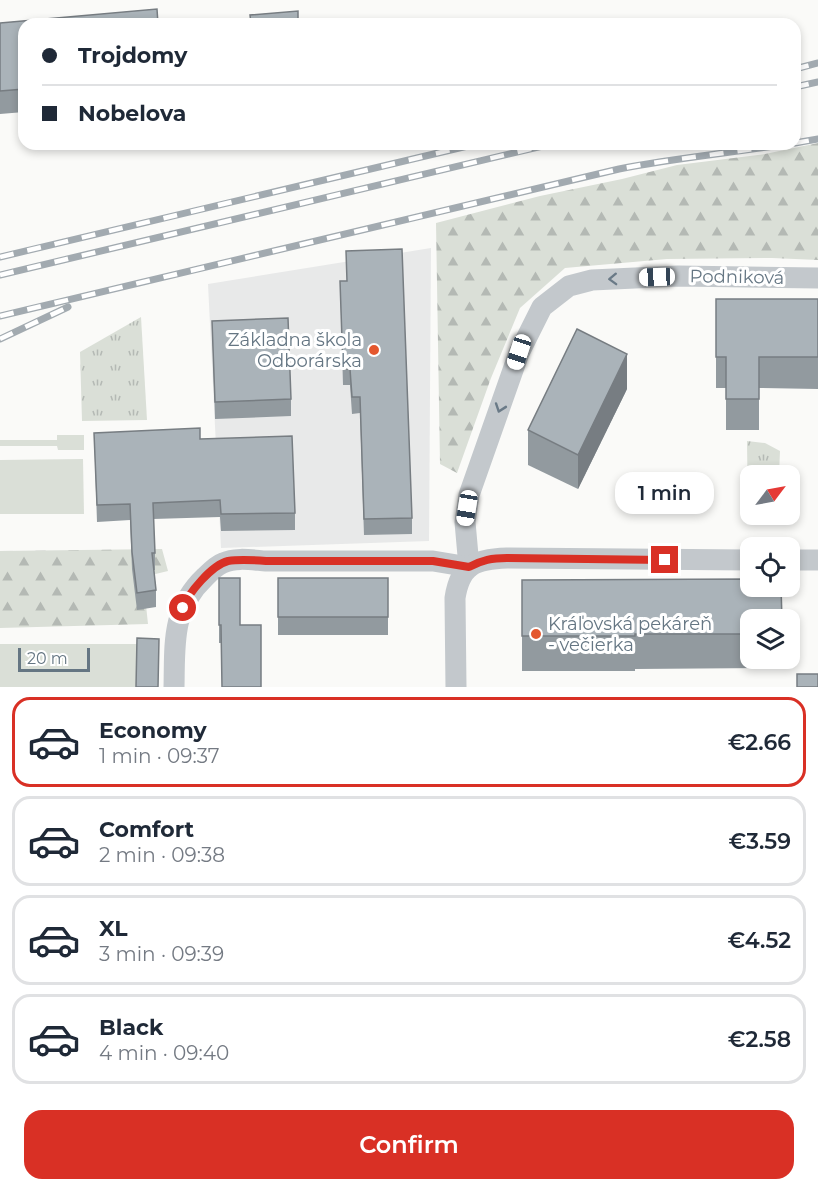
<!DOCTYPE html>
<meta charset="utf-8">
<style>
:root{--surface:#fff;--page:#f2f2f3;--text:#1f2937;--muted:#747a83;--line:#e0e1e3;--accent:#d93025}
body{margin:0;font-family:Montserrat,sans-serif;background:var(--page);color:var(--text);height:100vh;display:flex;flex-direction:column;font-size:22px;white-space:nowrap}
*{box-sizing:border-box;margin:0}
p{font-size:20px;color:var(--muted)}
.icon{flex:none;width:33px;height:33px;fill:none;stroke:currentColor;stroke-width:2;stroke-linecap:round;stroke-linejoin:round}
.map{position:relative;height:687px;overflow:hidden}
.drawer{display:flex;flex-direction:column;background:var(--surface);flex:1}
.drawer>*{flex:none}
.hud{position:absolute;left:18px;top:18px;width:783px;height:132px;border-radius:18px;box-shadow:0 3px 9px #0003;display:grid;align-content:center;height:132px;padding:0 24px;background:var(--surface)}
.needle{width:39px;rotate:58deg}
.controls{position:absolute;left:740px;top:465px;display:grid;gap:12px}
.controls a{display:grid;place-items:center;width:60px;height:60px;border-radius:12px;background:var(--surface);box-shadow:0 3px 9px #0003;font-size:30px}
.scale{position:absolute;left:18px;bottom:15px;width:72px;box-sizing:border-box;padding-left:6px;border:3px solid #657683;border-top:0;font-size:16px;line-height:21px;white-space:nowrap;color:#657683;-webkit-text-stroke:4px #fff;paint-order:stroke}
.end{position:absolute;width:27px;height:27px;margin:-14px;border:8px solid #d93025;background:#fff;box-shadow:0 0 0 3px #fff}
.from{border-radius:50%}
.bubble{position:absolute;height:42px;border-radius:18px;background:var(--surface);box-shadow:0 3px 9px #0003;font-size:20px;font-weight:600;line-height:42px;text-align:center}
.car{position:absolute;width:18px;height:36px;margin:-18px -9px;border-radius:8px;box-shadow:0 0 4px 2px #0007;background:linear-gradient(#fff 24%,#345 0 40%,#fff 0 76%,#345 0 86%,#fff 0)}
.hud b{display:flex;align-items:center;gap:21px;height:57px;font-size:22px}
.hud b+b{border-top:2px solid var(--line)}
.hud i{width:15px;height:15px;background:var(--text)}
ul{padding:10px 0 0;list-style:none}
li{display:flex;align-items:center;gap:18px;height:90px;margin:0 12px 9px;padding:0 12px;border:3px solid var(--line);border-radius:18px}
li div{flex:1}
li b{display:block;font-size:22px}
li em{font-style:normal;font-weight:600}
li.selected{border-color:var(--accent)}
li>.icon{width:54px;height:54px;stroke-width:1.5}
.action{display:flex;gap:12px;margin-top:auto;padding:12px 24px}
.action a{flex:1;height:69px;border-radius:18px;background:var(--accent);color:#fff;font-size:24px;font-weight:600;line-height:69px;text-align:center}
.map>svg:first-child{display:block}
.built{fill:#e8e9e9}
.grass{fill:url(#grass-tufts)}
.forest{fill:url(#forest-firs)}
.garden{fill:#dadfd7}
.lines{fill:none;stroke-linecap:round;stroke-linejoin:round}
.minor{stroke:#c3c8cc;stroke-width:21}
.rail-casing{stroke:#a2aab0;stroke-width:7}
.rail{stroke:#fff;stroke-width:4.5;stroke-dasharray:14;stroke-linecap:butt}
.wall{fill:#929a9f}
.shaded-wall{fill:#777d82}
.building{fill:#aab3b9;stroke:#777d82;stroke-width:1.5}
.oneway{stroke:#6a7a87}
.route{stroke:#d93025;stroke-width:8}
.poi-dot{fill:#e4572e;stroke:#fff;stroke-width:2}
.labels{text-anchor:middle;stroke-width:6;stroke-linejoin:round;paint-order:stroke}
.street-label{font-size:18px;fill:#657683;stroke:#fff}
.poi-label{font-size:18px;fill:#657683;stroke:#fff;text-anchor:end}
</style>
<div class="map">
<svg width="818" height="687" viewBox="0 0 818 687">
<defs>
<pattern id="grass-tufts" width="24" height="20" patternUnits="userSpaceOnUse" patternTransform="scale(1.5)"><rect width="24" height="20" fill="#dadfd7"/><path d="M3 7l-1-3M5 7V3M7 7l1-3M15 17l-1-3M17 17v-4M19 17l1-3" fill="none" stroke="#b4b9b4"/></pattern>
<pattern id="forest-firs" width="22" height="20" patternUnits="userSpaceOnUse" patternTransform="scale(1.5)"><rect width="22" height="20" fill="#dadfd7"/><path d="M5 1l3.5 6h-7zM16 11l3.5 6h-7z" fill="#b4b9b4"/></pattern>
</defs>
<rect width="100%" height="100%" fill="#fafaf8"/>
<path class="built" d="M 431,248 L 429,541 L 221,548 L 208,284 Z"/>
<g class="grass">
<path d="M 141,317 L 147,420 L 82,421 L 80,352 Z"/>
<path d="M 747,441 L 765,443 L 780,451 L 779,475 L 750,476 L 750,514 L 778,515 L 778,521 L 748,521 Z"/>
</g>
<g class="forest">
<path d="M 818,143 L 818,260 L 772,258 L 667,259 L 565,268 L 520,308 L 491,378 L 457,473 L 440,464 L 436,223 L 540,196 L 622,179 L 677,165 L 765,154 Z"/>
<path d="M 162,549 L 168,571 L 143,577 L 148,624 L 0,628 L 0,551 Z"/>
</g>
<g class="garden">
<path d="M 57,435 L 84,435 L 84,450 L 58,450 L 57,446 L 0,446 L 0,440 L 57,440 Z"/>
<path d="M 83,459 L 84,514 L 0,514 L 0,460 Z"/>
<path d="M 0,644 L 138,644 L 137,687 L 0,687 Z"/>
</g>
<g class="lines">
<g class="minor">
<path d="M 789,560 L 818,560"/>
<path d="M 469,567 L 465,522 L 469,495 L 519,353 L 542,307 L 569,286 L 592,280 L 678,276 L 818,278"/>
<path d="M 174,687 C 175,645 171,609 205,577 C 210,572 217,565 223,563 C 236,557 252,560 266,561 L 433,561 L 469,567"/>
<path d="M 456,687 L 455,598 C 460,565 475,559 507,558 L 750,560"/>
</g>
<defs>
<g id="rail">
<path d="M 795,69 L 818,63"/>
<path d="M 795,87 L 818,82"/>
<path d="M 795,143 L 818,139"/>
<path d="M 0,257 L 476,144"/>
<path d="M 0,275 L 551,144"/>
<path d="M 0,316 L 619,169 C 675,158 731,153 787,144"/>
<path d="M 0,339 L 68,307"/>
</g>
</defs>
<use href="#rail" class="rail-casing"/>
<use href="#rail" class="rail"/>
</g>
<g class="wall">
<path d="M 0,23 L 24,24 L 24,112 L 0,114 Z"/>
<path d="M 340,281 L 412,518 L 412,534 L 364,535 L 360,413 L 352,414 L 350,385 L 343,385 Z"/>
<path d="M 716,299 L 818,299 L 818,389 L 759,388 L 759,430 L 726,430 L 726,388 L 716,388 Z"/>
<path d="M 212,321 L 291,399 L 291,416 L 215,419 Z"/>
<path d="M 627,389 L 578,489 L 528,465 L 528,430 Z"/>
<path d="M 94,433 L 200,439 L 295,513 L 295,530 L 221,531 L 220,517 L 153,519 L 155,553 L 155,570 L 154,570 L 156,590 L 156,607 L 137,610 L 132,569 L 130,520 L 97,522 Z"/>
<path d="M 219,578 L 240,578 L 221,643 L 219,643 Z"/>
<rect x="278" y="578" width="110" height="57"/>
<path d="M 522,580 L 750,620 L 750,658 L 782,658 L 782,668 L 635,669 L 635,671 L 522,671 Z"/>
</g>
<path class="shaded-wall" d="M 627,354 L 627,389 L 578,489 L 578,455 Z"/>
<g class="building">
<path d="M 157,9 L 158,24 L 24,24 L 24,89 L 0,91 L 0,23 Z"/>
<path d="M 298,11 L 298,24 L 251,24 L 250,15 Z"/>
<path d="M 402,249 L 412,518 L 364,519 L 360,397 L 352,397 L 350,369 L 343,369 L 340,281 L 347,281 L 346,251 Z"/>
<path d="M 716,299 L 818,299 L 818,357 L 759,357 L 759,399 L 726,399 L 726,357 L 716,357 Z"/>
<path d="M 288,318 L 291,399 L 215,402 L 212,321 Z"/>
<path d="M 577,329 L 627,354 L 578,455 L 528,430 Z"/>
<path d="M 200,428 L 200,439 L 292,436 L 295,513 L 221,514 L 220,500 L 153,503 L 155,553 L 152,553 L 156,590 L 137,593 L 132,552 L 130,504 L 97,505 L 94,433 Z"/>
<path d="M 219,578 L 240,578 L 240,625 L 261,625 L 261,687 L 222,687 L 221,625 L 219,625 Z"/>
<rect x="278" y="578" width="110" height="39"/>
<path d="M 750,579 L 750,586 L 781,586 L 782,620 L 750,620 L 750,634 L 635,634 L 635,636 L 522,636 L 522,580 Z"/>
<path d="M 137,638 L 159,639 L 158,687 L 136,687 Z"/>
<rect x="797" y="674" width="21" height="13"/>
</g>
<defs><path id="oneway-chevron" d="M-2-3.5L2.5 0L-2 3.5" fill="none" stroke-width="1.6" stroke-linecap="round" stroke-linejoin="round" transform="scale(1.5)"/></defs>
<g class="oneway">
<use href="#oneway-chevron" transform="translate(613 279) rotate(178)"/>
<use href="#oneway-chevron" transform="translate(500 408) rotate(109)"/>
</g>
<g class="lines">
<path class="route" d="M 183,608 C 188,593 212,565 228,561 C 240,559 253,560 266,561 L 433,561 L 469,567 C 482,560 492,558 507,558 L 665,560"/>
</g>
<g class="poi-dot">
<circle cx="374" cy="350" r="6"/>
<circle cx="536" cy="634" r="6"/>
</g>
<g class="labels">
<g class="street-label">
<text transform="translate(737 277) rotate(1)" y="6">Podniková</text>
</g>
<g class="poi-label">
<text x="362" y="346">Základna škola<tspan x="362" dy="21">Odborárska</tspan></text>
<text x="548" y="630" text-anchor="start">Kráľovská pekáreň<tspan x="548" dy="21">- večierka</tspan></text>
</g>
</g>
</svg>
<div class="controls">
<a><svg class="needle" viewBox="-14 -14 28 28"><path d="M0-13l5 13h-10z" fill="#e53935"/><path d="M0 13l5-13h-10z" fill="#747a83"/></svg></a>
<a><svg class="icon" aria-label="locate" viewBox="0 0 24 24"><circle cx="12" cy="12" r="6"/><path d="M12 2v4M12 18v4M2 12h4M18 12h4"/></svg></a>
<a><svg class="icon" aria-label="layers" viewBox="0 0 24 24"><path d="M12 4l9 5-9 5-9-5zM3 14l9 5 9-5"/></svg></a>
</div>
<div class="scale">20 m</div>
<i class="end from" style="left:183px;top:608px"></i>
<i class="end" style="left:665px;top:560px"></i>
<div class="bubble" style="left:615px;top:472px;width:99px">1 min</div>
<i class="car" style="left:657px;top:277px;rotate:268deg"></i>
<i class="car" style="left:519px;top:352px;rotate:198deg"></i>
<i class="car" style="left:467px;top:508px;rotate:189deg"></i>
<div class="hud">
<b><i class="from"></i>Trojdomy</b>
<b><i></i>Nobelova</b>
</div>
</div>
<section class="drawer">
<ul>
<li class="selected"><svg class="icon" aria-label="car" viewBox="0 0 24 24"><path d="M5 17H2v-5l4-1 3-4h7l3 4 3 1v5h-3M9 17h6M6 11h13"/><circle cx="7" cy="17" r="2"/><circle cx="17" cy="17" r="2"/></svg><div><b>Economy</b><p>1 min · 09:37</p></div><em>€2.66</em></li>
<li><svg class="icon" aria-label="car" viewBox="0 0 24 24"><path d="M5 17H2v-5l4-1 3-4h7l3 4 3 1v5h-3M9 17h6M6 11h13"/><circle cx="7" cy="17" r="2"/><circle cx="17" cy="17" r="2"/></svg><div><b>Comfort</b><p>2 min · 09:38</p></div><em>€3.59</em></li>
<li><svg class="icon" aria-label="car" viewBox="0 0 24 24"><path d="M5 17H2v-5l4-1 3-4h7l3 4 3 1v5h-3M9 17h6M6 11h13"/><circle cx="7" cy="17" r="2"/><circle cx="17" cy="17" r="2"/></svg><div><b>XL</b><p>3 min · 09:39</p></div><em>€4.52</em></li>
<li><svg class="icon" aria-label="car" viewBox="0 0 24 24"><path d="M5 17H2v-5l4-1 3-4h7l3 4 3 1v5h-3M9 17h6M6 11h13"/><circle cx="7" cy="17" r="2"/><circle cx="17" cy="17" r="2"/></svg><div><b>Black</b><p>4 min · 09:40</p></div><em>€2.58</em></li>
</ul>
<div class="action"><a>Confirm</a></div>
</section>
